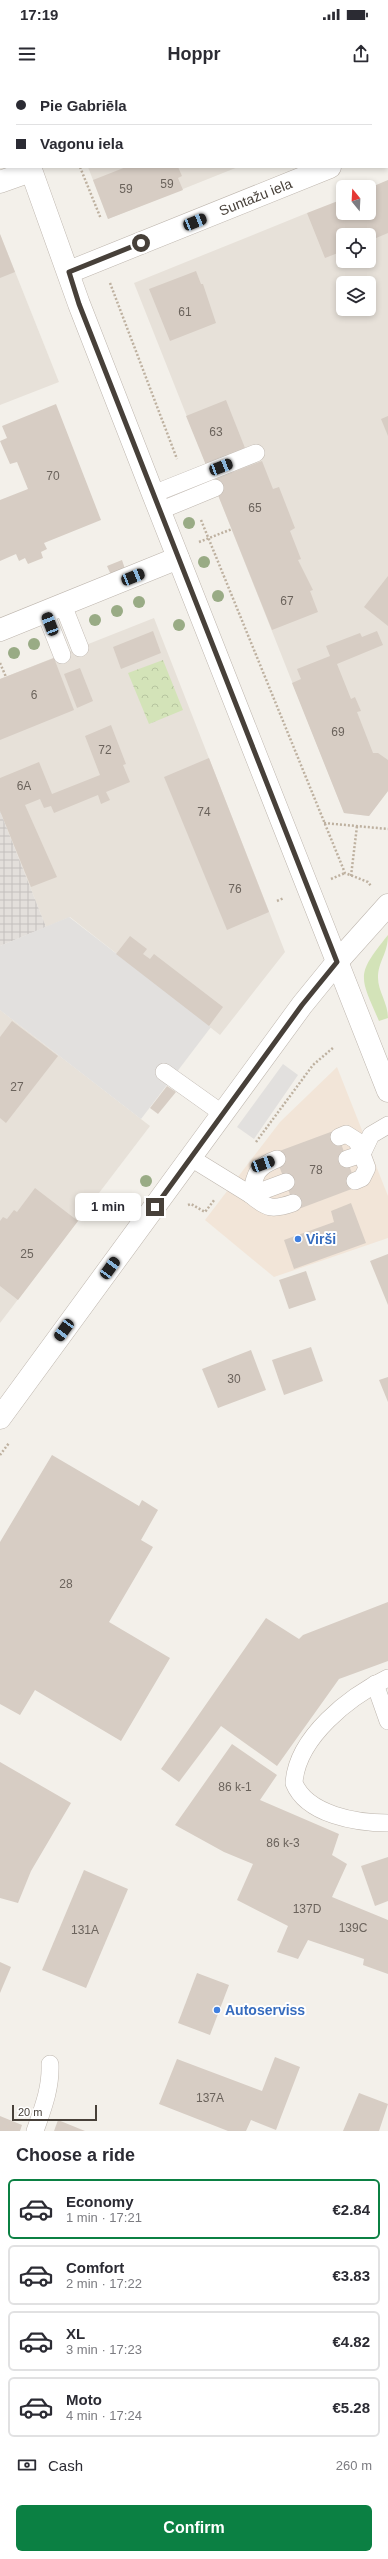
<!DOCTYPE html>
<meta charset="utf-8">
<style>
:root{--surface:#fff;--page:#f2f2f3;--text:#2b2b33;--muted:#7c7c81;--line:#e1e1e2;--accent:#0b8043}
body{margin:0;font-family:Arial,sans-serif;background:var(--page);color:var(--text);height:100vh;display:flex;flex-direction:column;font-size:15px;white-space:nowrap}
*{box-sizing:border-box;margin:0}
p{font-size:13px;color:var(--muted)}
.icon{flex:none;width:22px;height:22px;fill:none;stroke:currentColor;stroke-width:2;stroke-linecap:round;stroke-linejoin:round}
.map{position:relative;height:2051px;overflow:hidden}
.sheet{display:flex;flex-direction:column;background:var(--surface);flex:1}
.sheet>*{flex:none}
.hud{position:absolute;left:0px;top:0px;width:388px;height:88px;box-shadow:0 2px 6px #0003;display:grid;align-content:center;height:88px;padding:0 16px;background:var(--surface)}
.needle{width:26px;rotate:342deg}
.fabs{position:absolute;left:336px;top:100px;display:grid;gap:8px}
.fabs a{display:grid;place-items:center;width:40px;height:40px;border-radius:6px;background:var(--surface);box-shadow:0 2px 6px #0003;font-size:20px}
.scale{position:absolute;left:12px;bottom:10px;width:85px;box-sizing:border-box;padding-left:4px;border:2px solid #474039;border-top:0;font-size:11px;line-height:14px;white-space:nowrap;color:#474039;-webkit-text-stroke:3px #fff;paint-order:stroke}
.end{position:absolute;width:18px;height:18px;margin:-9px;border:5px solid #474039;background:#fff;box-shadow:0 0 0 2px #fff}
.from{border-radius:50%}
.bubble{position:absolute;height:28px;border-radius:6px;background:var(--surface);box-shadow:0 2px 6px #0003;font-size:13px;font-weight:800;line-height:28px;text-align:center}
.car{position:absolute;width:12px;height:24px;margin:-12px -6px;border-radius:5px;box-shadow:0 0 3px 1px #0007;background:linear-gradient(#222 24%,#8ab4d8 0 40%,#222 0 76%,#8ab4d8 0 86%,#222 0)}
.hud b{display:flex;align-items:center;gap:14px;height:38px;font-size:15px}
.hud b+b{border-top:1px solid var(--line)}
.hud i{width:10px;height:10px;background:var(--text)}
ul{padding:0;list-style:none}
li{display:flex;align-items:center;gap:12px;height:60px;margin:0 8px 6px;padding:0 8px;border:2px solid var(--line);border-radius:6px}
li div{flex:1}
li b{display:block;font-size:15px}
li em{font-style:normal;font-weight:800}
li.on{border-color:var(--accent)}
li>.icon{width:36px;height:36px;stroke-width:1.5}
h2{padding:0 16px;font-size:18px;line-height:48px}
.pay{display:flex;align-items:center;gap:10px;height:44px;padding:0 16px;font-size:15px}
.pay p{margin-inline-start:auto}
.primary-button{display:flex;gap:8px;margin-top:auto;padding:8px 16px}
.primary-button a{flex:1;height:46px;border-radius:6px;background:var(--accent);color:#fff;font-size:16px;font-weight:800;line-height:46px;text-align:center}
.status{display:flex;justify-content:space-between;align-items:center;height:28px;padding:0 20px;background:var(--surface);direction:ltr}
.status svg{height:11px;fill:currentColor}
header{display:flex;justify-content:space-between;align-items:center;height:52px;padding:0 16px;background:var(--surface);font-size:18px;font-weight:800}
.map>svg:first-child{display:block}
.residential{fill:#e7e1d9;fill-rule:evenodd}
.commercial{fill:#f2e5d8}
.industrial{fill:url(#industrial-grid)}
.grass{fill:#d3e3b8}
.park{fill:url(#park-crowns)}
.parking{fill:#e2e0de}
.building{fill:#d7cdc4}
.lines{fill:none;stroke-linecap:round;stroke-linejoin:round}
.service-casing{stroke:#beb6ae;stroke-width:18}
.minor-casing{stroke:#beb6ae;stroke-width:23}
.path{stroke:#beb1a0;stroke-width:2.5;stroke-dasharray:2 2;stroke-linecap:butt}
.service{stroke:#fff;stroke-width:17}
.minor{stroke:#fff;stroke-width:22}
.tree{fill:#99ab85}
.route{stroke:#474039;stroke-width:5}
.shop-dot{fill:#3f7fe0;stroke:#fff;stroke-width:1.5}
.labels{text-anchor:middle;stroke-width:4;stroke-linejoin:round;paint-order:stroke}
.number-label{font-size:12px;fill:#6b635c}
.street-label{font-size:14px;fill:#474039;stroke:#fff}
.shop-label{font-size:14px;font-weight:bold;fill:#366cbe;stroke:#fff;text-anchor:start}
</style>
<div class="status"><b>17:19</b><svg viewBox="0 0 49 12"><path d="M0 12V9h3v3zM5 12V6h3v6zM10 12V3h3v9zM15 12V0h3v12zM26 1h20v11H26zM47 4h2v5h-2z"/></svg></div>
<header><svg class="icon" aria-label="menu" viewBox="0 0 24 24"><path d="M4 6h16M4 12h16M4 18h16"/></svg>Hoppr<svg class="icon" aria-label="share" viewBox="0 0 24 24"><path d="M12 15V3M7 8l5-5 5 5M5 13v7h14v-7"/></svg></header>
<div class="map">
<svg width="388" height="2051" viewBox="0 0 388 2051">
<defs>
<pattern id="industrial-grid" width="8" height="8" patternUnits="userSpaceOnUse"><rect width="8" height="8" fill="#e3dfdb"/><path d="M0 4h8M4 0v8" fill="none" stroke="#c4c0bd"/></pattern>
<pattern id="park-crowns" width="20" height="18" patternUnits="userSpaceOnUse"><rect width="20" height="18" fill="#d3e3b8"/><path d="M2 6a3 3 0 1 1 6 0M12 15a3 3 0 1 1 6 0" fill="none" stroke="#b6c49f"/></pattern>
</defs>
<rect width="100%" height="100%" fill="#f3f0ea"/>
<g class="residential">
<path d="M 53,0 L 388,0 L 388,32 L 387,1 Z"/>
<path d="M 88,87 L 238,87 L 108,139 Z"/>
<path d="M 388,100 L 388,711 L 369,736 L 344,733 L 134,203 L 307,133 L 369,133 ZM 343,155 L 369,155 L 369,181 L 343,181 ZM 343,203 L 369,203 L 369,229 L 343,229 Z"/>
<path d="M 0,154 L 59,302 L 0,325 Z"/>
<path d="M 154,538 L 285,872 L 220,955 L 70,837 L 46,847 L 0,731 L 0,599 Z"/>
<path d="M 0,930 L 150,1046 L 0,1243 Z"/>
</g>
<path class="commercial" d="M 337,987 L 388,1116 L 388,1158 L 274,1197 L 205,1140 L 280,1042 Z"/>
<path class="industrial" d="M 0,731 L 46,847 L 0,866 Z"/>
<path class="grass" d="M 388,855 C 388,874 378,881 378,898 C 378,911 388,923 388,938 L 379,941 C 359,895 356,895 388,855 Z"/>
<path class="park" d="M 163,580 L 183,630 L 149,644 L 128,593 Z"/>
<g class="parking">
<path d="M 69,837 L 211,947 L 141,1039 L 0,930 L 0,866 Z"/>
<path d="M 283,984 L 298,995 L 254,1059 L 237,1047 Z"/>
</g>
<g class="building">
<path d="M 126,87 L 178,87 L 182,96 L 178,98 L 183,110 L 108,139 L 93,100 Z"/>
<path d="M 388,100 L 388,153 L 369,161 L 369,155 L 343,155 L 343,171 L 325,178 L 307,133 L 343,119 L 343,133 L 369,133 L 369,108 Z"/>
<path d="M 0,154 L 15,192 L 0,198 Z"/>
<path d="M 196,191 L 201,204 L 203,204 L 216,243 L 170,261 L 149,209 Z"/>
<path d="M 226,320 L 245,368 L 206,385 L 186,336 Z"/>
<path d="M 56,324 L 101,440 L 44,463 L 47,469 L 41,472 L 43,478 L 28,484 L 25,478 L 19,481 L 16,474 L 0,481 L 0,420 L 28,409 L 17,382 L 10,384 L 0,361 L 7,358 L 2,346 Z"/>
<path d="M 388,336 L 388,356 L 381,339 Z"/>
<path d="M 262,381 L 273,409 L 279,407 L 295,448 L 290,451 L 301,479 L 298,480 L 313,510 L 310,511 L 318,532 L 272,550 L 212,400 Z"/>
<path d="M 122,480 L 125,489 L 111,495 L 107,486 Z"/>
<path d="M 388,496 L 388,546 L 364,527 Z"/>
<path d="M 153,551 L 161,573 L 121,589 L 113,567 Z"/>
<path d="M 377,551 L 383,565 L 337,584 L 351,619 L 355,617 L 361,631 L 357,632 L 373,673 L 378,673 L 388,680 L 388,711 L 369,736 L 344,733 L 292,603 L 301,599 L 297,589 L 330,576 L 326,566 L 360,553 L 362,557 Z"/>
<path d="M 54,578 L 74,630 L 0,660 L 0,599 Z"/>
<path d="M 80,588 L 93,621 L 77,628 L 64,594 Z"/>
<path d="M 111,645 L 126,684 L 123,685 L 130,702 L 106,712 L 110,720 L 101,724 L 98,715 L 54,733 L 51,726 L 44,728 L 40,719 L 25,725 L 57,797 L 31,807 L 0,731 L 0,698 L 39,682 L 52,714 L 100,695 L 85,656 Z"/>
<path d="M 209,678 L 269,832 L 227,850 L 164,697 Z"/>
<path d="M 130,856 L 147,869 L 143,874 L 150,879 L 154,874 L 223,927 L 209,946 L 116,874 Z"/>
<path d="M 12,941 L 58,976 L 6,1043 L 0,1038 L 0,957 Z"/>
<path d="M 167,1006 L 176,1012 L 158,1034 L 150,1028 Z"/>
<path d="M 336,1050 L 357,1107 L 296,1130 L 274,1073 Z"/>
<path d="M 35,1108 L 78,1141 L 18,1220 L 0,1206 L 0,1141 L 3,1137 L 7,1139 L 14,1130 L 17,1132 Z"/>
<path d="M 351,1123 L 366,1163 L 294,1189 L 284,1160 L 334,1142 L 331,1131 Z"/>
<path d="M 388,1174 L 388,1225 L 370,1181 Z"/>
<path d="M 306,1191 L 316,1220 L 289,1229 L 279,1200 Z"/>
<path d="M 311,1267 L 323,1301 L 284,1315 L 272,1280 Z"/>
<path d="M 251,1270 L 266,1310 L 218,1328 L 202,1289 Z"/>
<path d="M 388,1297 L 388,1322 L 379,1300 Z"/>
<path d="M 52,1375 L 139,1426 L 142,1420 L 158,1430 L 141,1460 L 153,1467 L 109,1542 L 170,1578 L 121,1661 L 35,1610 L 20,1635 L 0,1624 L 0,1462 Z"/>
<path d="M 388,1522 L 388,1581 L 339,1599 L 277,1686 L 221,1646 L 179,1702 L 161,1689 L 266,1538 L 299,1559 L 303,1555 Z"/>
<path d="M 232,1664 L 277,1695 L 260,1720 L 339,1754 L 332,1775 L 347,1784 L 332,1817 L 388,1840 L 388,1894 L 363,1885 L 364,1879 L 308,1860 L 298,1879 L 277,1872 L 288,1846 L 237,1820 L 253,1784 L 224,1772 L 175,1745 Z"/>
<path d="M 0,1682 L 71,1723 L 31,1791 L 18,1823 L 0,1818 Z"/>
<path d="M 388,1777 L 388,1821 L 375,1826 L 361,1786 Z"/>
<path d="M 84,1790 L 128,1809 L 86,1908 L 42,1890 Z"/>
<path d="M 0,1882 L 11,1887 L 0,1913 Z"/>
<path d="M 197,1893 L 229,1905 L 210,1955 L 178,1943 Z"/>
<path d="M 275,1977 L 300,1987 L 276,2050 L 251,2040 L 246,2051 L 228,2051 L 159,2024 L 177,1979 L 262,2011 Z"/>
<path d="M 359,2013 L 388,2024 L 379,2051 L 343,2051 Z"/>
<path d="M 0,2036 L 22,2045 L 20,2051 L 0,2051 Z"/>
<path d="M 58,2040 L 85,2051 L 54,2051 Z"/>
</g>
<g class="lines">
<defs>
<g id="service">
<path d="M 153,414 L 256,373"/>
<path d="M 159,431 L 215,408"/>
<path d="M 63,525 L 80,568"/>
<path d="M 45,532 L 62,575"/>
<path d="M 164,992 L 223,1034"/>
<path d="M 339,1057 L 346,1054 L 357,1061 L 367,1088 L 362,1098 L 355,1101"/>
<path d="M 191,1078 L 251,1115 L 286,1102"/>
<path d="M 277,1079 C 256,1087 255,1094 251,1115 C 267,1129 273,1130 293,1123"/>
<path d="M 347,1079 L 362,1074 L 371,1055 L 388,1045"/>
<path d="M 388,1598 C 350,1616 297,1657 294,1703 C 307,1735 357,1743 388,1743"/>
<path d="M 375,1604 L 388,1641"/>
<path d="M 35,2051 C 43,2028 51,2008 50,1984"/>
</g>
<g id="minor">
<path d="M 0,10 L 1,12"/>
<path d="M 387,66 L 388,65"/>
<path d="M 30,87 L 79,224 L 153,414 L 388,1011"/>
<path d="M 0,102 L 31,91"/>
<path id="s1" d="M 69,192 L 330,87"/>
<path d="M 0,550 L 178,478"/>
<path d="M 0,1338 L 302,925 L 337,882 L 388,825"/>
</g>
</defs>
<use href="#service" class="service-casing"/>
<use href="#minor" class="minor-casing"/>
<g class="path">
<path d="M 45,0 L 45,1"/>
<path d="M 80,87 L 101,139"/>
<path d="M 110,203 L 177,379"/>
<path d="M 201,440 L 345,793 L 368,802 L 371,806"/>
<path d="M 199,462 L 232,449"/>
<path d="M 0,583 L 6,597"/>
<path d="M 324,743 L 388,749"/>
<path d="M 351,796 L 357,746"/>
<path d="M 331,799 L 345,793"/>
<path d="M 277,821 L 284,818"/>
<path d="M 256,1062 L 313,985 L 334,967"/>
<path d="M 188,1125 L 191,1124 L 205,1132 L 215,1119"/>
<path d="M 0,1375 L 9,1363"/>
</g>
<use href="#service" class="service"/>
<use href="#minor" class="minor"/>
</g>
<g class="tree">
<circle cx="189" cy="443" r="6"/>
<circle cx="204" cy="482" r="6"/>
<circle cx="218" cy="516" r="6"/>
<circle cx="139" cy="522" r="6"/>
<circle cx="117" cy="531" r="6"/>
<circle cx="95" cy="540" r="6"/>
<circle cx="179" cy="545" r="6"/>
<circle cx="34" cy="564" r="6"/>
<circle cx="14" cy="573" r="6"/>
<circle cx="146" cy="1101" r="6"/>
</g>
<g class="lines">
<path class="route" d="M 141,163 L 69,192 L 79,224 L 337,882 L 302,925 L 155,1127"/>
</g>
<g class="shop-dot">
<circle cx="298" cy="1159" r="4"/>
<circle cx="217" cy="1930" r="4"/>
</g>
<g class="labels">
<g class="number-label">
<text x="167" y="108">59</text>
<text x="126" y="113">59</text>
<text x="185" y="236">61</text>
<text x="216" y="356">63</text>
<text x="53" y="400">70</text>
<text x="255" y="432">65</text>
<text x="287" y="525">67</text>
<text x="34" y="619">6</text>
<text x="338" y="656">69</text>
<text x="105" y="674">72</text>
<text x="24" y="710">6A</text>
<text x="204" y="736">74</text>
<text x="235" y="813">76</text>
<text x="17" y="1011">27</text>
<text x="316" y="1094">78</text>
<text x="27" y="1178">25</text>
<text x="234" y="1303">30</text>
<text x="66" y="1508">28</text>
<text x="235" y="1711">86 k-1</text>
<text x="283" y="1767">86 k-3</text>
<text x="307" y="1833">137D</text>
<text x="353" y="1852">139C</text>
<text x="85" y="1854">131A</text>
<text x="210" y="2022">137A</text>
</g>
<g class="street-label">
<text dy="5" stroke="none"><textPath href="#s1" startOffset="201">Suntažu iela</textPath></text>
</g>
<g class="shop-label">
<text x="306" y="1164">Virši</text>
<text x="225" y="1935">Autoserviss</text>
</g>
</g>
</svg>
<div class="fabs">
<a><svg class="needle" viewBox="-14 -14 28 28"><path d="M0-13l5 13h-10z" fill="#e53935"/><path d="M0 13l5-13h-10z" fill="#7c7c81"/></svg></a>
<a><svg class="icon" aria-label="locate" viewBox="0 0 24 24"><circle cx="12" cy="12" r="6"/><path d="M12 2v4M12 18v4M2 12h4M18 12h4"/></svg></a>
<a><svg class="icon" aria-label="layers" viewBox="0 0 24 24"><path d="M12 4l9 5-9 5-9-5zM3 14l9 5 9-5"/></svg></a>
</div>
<div class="scale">20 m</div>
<i class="end from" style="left:141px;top:163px"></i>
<i class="end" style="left:155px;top:1127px"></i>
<div class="bubble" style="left:75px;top:1113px;width:66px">1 min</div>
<i class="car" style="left:195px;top:142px;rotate:68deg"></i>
<i class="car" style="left:221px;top:387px;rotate:69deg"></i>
<i class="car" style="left:133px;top:497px;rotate:68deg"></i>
<i class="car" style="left:50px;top:544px;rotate:339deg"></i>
<i class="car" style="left:263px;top:1084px;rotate:70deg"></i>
<i class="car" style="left:110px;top:1188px;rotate:36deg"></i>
<i class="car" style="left:64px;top:1250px;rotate:216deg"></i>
<div class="hud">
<b><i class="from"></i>Pie Gabriēla</b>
<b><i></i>Vagonu iela</b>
</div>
</div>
<section class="sheet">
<h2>Choose a ride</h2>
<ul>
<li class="on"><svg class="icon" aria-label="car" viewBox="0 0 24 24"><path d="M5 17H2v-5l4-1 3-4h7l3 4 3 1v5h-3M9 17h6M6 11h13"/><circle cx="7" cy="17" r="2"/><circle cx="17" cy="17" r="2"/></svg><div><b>Economy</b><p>1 min · 17:21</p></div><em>€2.84</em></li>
<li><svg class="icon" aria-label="car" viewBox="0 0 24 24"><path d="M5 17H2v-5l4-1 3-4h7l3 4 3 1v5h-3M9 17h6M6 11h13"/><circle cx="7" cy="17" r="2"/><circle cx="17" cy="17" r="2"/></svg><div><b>Comfort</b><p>2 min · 17:22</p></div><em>€3.83</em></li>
<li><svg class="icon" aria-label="car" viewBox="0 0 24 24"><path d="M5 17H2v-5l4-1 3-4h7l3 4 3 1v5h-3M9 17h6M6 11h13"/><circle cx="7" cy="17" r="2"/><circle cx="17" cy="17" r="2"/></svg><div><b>XL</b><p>3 min · 17:23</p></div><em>€4.82</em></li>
<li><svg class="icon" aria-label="car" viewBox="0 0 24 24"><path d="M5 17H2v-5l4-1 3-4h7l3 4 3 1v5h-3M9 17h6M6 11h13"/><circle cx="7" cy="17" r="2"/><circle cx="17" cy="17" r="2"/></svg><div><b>Moto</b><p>4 min · 17:24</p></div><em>€5.28</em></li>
</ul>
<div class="pay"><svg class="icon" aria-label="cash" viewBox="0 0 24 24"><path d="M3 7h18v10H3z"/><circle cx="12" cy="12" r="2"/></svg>Cash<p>260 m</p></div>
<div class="primary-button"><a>Confirm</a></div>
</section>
